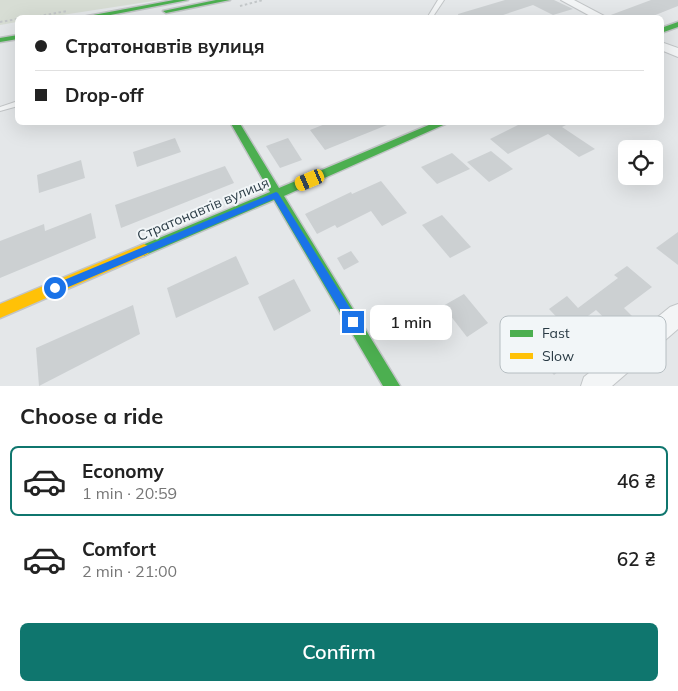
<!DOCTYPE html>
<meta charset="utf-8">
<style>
:root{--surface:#fff;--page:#f6f6f6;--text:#222;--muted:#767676;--line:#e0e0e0;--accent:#0f766e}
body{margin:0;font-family:Mulish,sans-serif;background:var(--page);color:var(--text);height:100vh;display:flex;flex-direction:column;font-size:19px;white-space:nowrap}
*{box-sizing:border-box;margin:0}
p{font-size:16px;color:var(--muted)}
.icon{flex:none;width:28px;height:28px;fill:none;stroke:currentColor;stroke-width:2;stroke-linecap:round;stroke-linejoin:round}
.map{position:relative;height:386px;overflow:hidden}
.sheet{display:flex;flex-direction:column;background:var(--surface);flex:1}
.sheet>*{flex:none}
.hud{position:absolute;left:15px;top:15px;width:649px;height:110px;border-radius:8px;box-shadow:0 5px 20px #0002;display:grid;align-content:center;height:110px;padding:0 20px;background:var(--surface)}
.fabs{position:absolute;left:618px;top:140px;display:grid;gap:10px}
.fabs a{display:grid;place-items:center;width:45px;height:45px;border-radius:8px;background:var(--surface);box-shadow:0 5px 20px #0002;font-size:25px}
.end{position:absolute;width:22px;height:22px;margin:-11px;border:6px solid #1a73e8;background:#fff;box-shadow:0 0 0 2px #fff}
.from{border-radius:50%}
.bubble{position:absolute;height:35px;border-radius:8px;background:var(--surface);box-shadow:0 5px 20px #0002;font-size:16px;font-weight:600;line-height:35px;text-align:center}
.car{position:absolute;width:15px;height:30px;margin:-15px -8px;border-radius:6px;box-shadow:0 0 4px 1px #0007;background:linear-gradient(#f5c518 24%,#345 0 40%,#f5c518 0 76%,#345 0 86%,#f5c518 0)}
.hud b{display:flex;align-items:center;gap:18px;height:48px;font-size:19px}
.hud b+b{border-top:1px solid var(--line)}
.hud i{width:12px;height:12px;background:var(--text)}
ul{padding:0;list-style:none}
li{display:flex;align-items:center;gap:15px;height:70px;margin:0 10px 8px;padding:0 10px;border:2px solid transparent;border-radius:8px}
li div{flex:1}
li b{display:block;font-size:19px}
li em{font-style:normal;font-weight:600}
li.on{border-color:var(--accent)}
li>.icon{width:45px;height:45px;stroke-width:1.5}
h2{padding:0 20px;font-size:22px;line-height:60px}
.action{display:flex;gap:10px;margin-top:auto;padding:10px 20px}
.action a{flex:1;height:58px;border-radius:8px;background:var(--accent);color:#fff;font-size:20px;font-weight:600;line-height:58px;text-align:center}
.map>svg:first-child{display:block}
.green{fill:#d7ddd4}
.building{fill:#ccd0d2}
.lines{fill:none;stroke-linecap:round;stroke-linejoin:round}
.lane-casing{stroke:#c2c5c7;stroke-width:2}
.street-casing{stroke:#c2c5c7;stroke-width:2}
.fast-casing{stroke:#c2c5c7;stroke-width:3}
.slow-casing{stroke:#c2c5c7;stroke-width:3}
.path{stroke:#c3c7c9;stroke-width:2;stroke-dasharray:2.5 2.5;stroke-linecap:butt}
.lane{fill:#f3f5f6;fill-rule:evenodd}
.street{fill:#f3f5f6;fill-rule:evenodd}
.fast{fill:#4caf50;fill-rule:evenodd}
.slow{fill:#ffc107;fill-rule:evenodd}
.route{fill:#1a73e8}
.labels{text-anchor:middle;stroke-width:4;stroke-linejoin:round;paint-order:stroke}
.street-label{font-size:14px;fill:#293a44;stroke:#f2f6f8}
.key{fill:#f2f6f8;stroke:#b6bec2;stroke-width:1}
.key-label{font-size:14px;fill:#293a44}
</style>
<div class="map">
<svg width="678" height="386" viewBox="0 0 678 386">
<rect width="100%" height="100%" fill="#e4e7e9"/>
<path class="green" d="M 0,0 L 160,0 L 49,17 L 18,18 L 17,22 L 0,25 Z"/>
<g class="building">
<path d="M 505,0 L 554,0 L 573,9 L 553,15 L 533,5 L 494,18 L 459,18 L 458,14 Z"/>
<path d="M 651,0 L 678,0 L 678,6 L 648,18 L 610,18 L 608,16 Z"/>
<path d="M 330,122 L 392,122 L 392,123 L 325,150 L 310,130 Z"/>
<path d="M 524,122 L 572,122 L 562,127 L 595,149 L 579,157 L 548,134 L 508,154 L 490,139 Z"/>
<path d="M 175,138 L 181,152 L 137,167 L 133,152 Z"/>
<path d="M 288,138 L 302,160 L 280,168 L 266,146 Z"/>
<path d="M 491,151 L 513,169 L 489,182 L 467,162 Z"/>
<path d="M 452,153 L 470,169 L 437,184 L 421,167 Z"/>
<path d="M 81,160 L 85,178 L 39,193 L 37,175 Z"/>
<path d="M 225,166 L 234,183 L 121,228 L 115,205 Z"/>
<path d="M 381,181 L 407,213 L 382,226 L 371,211 L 337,228 L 335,225 L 317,234 L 305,214 L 351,192 L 352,194 Z"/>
<path d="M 91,213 L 96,238 L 0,278 L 0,241 L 44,224 L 45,231 Z"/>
<path d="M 442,215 L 471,247 L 450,258 L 422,225 Z"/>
<path d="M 678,232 L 678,265 L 656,248 Z"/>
<path d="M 351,251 L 359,262 L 344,270 L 337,258 Z"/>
<path d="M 236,256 L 249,284 L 176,318 L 167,288 Z"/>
<path d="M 627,266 L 652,287 L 624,308 L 634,318 L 618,331 L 596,310 L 569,330 L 549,309 L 567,296 L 578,308 L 618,278 L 614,275 Z"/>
<path d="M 294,279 L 311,311 L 274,331 L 258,297 Z"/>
<path d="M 464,294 L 488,323 L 467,337 L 443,306 Z"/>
<path d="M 133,305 L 140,334 L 39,386 L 36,348 Z"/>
<path d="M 556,325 L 582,352 L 554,375 L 529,346 Z"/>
</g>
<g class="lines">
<defs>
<g id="lane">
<path d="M 438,0 L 444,0 L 432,18 L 427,18 Z"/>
<path d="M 18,101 L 18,106 L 0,111 L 0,107 Z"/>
</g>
<g id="street">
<path d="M 561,0 L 574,0 L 608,18 L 594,18 Z"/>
<path d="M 661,42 L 678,48 L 678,57 L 661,50 Z"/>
<path d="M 678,304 L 678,329 L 612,386 L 581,386 L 584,377 L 670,307 Z"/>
</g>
<g id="fast">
<path d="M 174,0 L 188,0 L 95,18 L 77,18 Z"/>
<path d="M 216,0 L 230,0 L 166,13 L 163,11 Z"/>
<path d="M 678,22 L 678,27 L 661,33 L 661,28 Z"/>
<path d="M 18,35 L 18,39 L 0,42 L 0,38 Z"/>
<path d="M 230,122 L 239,122 L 279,188 L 436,122 L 450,122 L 284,196 L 400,386 L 383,386 L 274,200 L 148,254 L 144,256 L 140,254 L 138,250 L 140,246 L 270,192 Z"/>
</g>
<path id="slow" d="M 144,244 L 148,246 L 150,250 L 148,254 L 0,318 L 0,304 Z"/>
</defs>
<use href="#lane" class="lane-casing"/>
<use href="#street" class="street-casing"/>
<use href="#fast" class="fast-casing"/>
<use href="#slow" class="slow-casing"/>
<g class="path">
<path d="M 240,6 L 263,0"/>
<path d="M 29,18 L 67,11"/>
<path d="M 0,22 L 18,19"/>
</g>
<use href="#lane" class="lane"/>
<use href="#street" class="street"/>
<use href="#fast" class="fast"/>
<use href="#slow" class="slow"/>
</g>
<path class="route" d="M 276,192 L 278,193 L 357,319 L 358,322 L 357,326 L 353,327 L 349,326 L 274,199 L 59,291 L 55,292 L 50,288 L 52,285 Z"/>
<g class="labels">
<g class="street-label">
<text transform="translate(203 209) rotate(-23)" y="5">Стратонавтів вулиця</text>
</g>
</g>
<rect x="500" y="316" width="166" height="57" rx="8" class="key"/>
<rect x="510" y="330" width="23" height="7" fill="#4caf50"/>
<rect x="510" y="353" width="23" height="6" fill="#ffc107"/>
<g class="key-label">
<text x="542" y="338">Fast</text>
<text x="542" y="361">Slow</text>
</g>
</svg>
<div class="fabs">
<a><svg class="icon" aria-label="locate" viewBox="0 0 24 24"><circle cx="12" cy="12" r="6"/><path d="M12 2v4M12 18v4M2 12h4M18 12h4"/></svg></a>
</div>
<i class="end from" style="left:55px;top:288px"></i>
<i class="end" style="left:353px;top:322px"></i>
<div class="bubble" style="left:370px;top:305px;width:82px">1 min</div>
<i class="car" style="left:310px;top:180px;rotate:247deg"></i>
<div class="hud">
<b><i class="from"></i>Стратонавтів вулиця</b>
<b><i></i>Drop-off</b>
</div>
</div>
<section class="sheet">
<h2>Choose a ride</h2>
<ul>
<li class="on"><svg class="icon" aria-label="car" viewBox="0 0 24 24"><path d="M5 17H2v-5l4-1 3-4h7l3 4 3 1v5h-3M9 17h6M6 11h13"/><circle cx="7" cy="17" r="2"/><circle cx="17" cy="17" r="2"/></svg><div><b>Economy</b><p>1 min · 20:59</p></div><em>46 ₴</em></li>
<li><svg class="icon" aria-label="car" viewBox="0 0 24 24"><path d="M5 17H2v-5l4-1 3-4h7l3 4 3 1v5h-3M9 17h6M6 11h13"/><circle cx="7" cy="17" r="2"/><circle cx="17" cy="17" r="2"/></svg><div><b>Comfort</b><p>2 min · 21:00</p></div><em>62 ₴</em></li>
</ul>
<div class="action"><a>Confirm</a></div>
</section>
